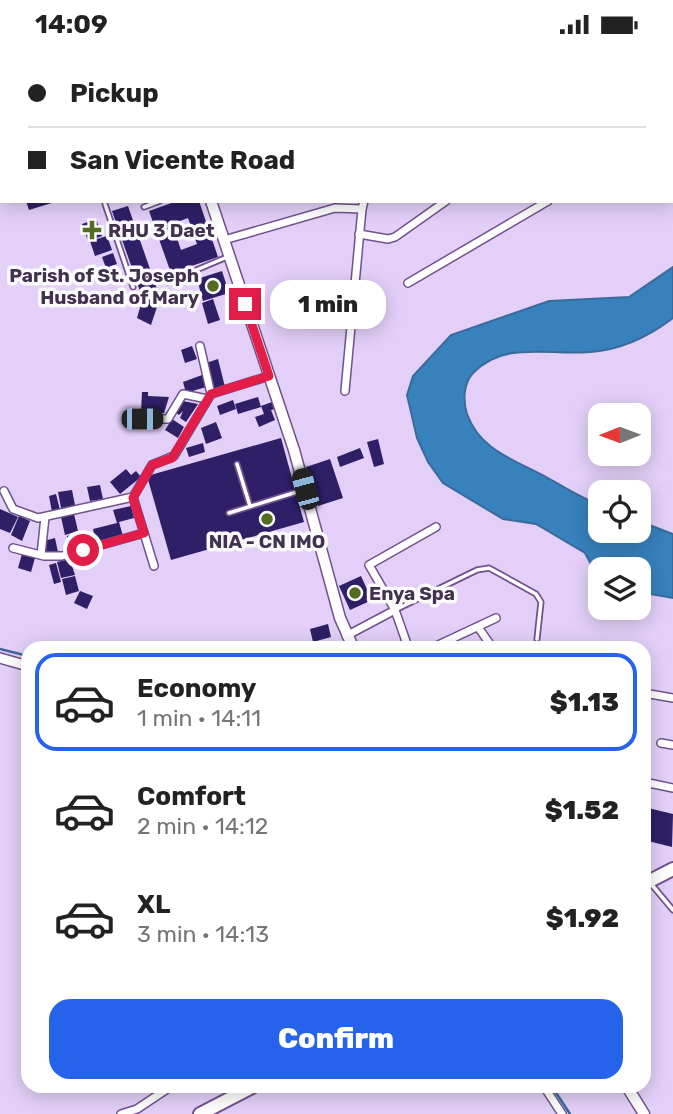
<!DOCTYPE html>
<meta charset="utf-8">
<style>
:root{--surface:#fff;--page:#f6f6f6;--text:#222;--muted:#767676;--line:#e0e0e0;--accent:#2563eb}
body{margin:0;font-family:Rubik,sans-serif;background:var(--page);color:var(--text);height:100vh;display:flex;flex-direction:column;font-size:26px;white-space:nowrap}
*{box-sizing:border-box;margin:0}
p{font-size:23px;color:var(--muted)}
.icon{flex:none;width:38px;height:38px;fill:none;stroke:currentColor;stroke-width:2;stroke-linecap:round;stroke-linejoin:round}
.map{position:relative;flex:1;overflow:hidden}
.side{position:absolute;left:21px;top:592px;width:630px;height:452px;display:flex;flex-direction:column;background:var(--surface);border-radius:21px;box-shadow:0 4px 18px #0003}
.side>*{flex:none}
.top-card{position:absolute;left:0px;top:0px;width:674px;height:154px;box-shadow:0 4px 18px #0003;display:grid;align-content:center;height:154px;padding:0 28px;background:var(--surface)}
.needle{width:46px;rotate:269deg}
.fabs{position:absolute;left:588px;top:354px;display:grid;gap:14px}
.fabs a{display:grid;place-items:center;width:63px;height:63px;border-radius:14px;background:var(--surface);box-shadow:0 4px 18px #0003;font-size:35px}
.end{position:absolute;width:32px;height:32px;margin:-16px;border:9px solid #e11d48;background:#fff;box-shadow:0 0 0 4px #fff}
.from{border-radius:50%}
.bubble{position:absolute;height:49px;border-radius:21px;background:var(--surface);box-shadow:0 4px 18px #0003;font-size:23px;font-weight:800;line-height:49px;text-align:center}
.car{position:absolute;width:21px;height:42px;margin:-21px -10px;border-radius:9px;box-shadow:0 0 5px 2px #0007;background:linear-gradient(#222 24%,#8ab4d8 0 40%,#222 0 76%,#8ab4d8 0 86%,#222 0)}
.top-card b{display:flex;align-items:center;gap:24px;height:66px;font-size:26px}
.top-card b+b{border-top:2px solid var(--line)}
.top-card i{width:18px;height:18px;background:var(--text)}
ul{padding:12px 0 0;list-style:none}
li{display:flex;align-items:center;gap:21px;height:98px;margin:0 14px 10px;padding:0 14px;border:4px solid transparent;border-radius:21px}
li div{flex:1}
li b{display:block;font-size:26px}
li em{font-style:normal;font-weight:800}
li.on{border-color:var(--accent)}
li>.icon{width:63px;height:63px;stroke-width:1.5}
.primary-button{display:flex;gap:14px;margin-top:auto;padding:14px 28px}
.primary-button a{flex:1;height:80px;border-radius:21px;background:var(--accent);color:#fff;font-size:28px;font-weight:800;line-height:80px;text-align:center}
.status{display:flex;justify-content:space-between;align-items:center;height:49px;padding:0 35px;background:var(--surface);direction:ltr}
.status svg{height:19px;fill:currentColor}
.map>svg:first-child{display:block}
.water{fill:#3781bd;stroke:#3a6a9c;stroke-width:2}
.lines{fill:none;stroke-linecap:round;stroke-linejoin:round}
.stream{stroke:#3a6a9c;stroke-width:2.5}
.building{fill:#2e1f66;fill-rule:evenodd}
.service-casing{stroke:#70528e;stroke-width:7}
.minor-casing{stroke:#70528e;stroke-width:10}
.tertiary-casing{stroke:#70528e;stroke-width:12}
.secondary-casing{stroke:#70528e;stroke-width:13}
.trunk-casing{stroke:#70528e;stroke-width:16}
.path{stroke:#9584a7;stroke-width:2;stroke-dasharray:7 3.5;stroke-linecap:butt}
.service{stroke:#fff;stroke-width:3.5}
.minor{stroke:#fff;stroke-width:7}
.tertiary{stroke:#fff;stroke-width:9}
.secondary{stroke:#fff;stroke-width:10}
.trunk{stroke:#fff;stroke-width:12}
.route{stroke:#e11d48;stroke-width:9}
.poi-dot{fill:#526d20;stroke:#fafafa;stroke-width:2.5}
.labels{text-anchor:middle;stroke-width:7;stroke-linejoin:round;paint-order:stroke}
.poi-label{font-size:19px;font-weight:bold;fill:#41334f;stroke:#fafafa;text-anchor:start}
</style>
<div class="status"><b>14:09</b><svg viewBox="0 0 49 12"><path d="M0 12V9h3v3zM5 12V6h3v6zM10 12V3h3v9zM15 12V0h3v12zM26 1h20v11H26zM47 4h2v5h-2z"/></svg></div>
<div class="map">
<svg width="673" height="1065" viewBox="0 0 673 1065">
<rect width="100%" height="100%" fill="#e3cff8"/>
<path class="water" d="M 673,218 L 673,269 C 648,288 621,301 590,303 C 549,307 505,291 473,324 C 463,335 463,352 467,365 C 481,403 516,411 548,429 C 566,439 581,449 600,456 L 600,481 L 639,481 L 639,472 L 673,485 L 673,549 L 639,543 L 639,520 L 600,520 L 600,532 L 585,504 L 536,475 L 503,470 L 443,434 L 428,413 L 417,389 L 407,346 L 413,327 L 451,286 L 549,252 L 629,248 Z"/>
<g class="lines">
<g class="stream">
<path d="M 0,600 L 28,607"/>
<path d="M 551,1036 L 570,1065"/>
</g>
</g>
<g class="building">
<path d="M 26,152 L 55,152 L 55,153 L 29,161 Z"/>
<path d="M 177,152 L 199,152 L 218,208 L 171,224 L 149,162 ZM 188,169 L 197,195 L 181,201 L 172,175 Z"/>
<path d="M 128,157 L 157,240 L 141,245 L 112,162 Z"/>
<path d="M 96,170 L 102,187 L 88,192 L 82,175 Z"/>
<path d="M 107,187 L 112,201 L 95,207 L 90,192 Z"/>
<path d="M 113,204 L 117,215 L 106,219 L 102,208 Z"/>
<path d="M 222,222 L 229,244 L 203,252 L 197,230 Z"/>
<path d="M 157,244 L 159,252 L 151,276 L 137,269 L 143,248 Z"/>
<path d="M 213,250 L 220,271 L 208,275 L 202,254 Z"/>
<path d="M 192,297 L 197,310 L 185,314 L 181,301 Z"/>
<path d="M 218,310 L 225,338 L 213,341 L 206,314 Z"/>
<path d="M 202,326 L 206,338 L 186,344 L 183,333 Z"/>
<path d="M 142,343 L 148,343 L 148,347 L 169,348 L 164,364 L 141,364 Z"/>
<path d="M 258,348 L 261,358 L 238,365 L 235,355 Z"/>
<path d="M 233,351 L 236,360 L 220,366 L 217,357 Z"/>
<path d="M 183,352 L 198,355 L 186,373 L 180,369 L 183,362 L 179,366 L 175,363 Z"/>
<path d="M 272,353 L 275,360 L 271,361 L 275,371 L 259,378 L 255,368 L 264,365 L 261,357 Z"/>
<path d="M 172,370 L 184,378 L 178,389 L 165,381 Z"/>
<path d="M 216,373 L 222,389 L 206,395 L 201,379 Z"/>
<path d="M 281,389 L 304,473 L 171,511 L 147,427 Z"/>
<path d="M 378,390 L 384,415 L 374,418 L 367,393 Z"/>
<path d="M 203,394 L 205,403 L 189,408 L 186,399 Z"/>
<path d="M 360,399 L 364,409 L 340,418 L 337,408 Z"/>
<path d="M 330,410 L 343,449 L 318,457 L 306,418 Z"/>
<path d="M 126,420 L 131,426 L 136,422 L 141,428 L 120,445 L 110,433 Z"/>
<path d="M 100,436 L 103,450 L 90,452 L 87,438 Z"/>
<path d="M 72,441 L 75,456 L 61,459 L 58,443 Z"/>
<path d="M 56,445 L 60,461 L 52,463 L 49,447 Z"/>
<path d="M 131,457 L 134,469 L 119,473 L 123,487 L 96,493 L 93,480 L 117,474 L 113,461 Z"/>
<path d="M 0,460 L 18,468 L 10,484 L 0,480 Z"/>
<path d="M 74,465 L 78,482 L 65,486 L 61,468 Z"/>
<path d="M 19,467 L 30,472 L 22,492 L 11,486 Z"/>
<path d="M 80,484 L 82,495 L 69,497 L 67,487 Z"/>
<path d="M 55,489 L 58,503 L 47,505 L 44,492 Z"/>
<path d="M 22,505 L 35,509 L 31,523 L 18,519 Z"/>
<path d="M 70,510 L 75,526 L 61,529 L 57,513 Z"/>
<path d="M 56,514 L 61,533 L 54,535 L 49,516 Z"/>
<path d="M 75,527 L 79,542 L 66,546 L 62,530 Z"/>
<path d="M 361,527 L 372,551 L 350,561 L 339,537 Z"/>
<path d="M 80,542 L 93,547 L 87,560 L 74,554 Z"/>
<path d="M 328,575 L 331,588 L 313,593 L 310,580 Z"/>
<path d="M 644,758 L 673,765 L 672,798 L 644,791 Z"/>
</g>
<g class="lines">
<defs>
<g id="service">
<path d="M 0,133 L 2,132"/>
<path d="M 105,155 L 133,238"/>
<path d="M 144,158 L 160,152"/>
<path d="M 168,233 L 227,208"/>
<path d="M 237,415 L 250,457"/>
<path d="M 229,464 L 303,441"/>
<path d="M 395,561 L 477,521 L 489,519 L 536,545 L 541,553 L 537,590"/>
<path d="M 652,836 L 673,861"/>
</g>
<g id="minor">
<path d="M 594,0 L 595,2"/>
<path d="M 482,2 L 482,0"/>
<path d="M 535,2 L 536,0"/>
<path d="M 359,185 L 388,190 L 395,188 L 446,152"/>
<path d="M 224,191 L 335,159 L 362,160 L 364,152"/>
<path d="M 408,234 L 548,152"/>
<path d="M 200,297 L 211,345"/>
<path d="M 345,342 L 362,160"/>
<path d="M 142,370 L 168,370 L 183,345 L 207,350"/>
<path d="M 4,442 L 13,460 L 38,469 L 133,448 L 152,416 L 174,407 L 211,345 L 269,327"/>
<path d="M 133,448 L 154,517"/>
<path d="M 13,499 L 44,507 L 62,507 L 144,484"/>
<path d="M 41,506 L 45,468"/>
<path d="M 478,578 L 492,598"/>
<path d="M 346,587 L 395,561"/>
<path d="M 408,598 L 395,561 L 369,516 L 436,478"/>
<path d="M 434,598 L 496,569"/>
<path d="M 644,644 L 673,649"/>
<path d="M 661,694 L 673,696"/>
<path d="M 644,733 L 673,739"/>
<path d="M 543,1036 L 562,1065"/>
<path d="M 121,1065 L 137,1060 L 173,1036"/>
</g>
<path id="tertiary" d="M 0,609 L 28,617"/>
<g id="secondary">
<path d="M 161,0 L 161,2"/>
<path d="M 211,152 L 294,401 L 340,569 L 353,598"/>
<path d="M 626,1036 L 644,1065"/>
</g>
<g id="trunk">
<path d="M 644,835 L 673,820"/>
<path d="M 200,1065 L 256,1036"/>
</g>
</defs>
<use href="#service" class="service-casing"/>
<use href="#minor" class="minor-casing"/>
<use href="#tertiary" class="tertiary-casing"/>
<use href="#secondary" class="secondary-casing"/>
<use href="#trunk" class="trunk-casing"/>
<path class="path" d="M 617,0 L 618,2"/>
<use href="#service" class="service"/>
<use href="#minor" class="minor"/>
<use href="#tertiary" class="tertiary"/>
<use href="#secondary" class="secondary"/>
<use href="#trunk" class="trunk"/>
</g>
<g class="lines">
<path class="route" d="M 83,501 L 144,484 L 133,449 L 152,416 L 172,409 L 211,345 L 269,327 L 245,255"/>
</g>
<g class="poi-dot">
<path d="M88.5 170.5h7v7h7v7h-7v7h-7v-7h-7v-7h7z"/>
<circle cx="213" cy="237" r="7"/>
<circle cx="267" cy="470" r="7"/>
<circle cx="355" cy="544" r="7"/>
</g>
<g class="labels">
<g class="poi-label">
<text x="108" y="188">RHU 3 Daet</text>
<text x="199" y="233" text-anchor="end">Parish of St. Joseph<tspan x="199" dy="22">Husband of Mary</tspan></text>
<text x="267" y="499" text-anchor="middle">NIA - CN IMO</text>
<text x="369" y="551">Enya Spa</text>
</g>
</g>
</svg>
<div class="fabs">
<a><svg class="needle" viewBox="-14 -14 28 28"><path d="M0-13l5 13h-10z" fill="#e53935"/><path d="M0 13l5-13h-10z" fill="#767676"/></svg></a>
<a><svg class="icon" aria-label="locate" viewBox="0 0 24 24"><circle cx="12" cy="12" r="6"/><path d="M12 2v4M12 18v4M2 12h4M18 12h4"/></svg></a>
<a><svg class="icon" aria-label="layers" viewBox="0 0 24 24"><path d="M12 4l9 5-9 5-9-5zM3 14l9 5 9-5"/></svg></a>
</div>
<i class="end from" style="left:83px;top:501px"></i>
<i class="end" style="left:245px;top:255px"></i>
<div class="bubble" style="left:270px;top:231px;width:116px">1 min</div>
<i class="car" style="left:142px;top:370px;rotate:90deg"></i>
<i class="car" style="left:305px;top:440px;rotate:345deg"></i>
<div class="top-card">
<b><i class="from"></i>Pickup</b>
<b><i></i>San Vicente Road</b>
</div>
<section class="side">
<ul>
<li class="on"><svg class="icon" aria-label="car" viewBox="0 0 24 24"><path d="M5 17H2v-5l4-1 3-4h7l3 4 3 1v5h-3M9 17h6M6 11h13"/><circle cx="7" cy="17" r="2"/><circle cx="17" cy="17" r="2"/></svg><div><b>Economy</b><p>1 min · 14:11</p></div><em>$1.13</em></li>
<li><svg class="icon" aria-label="car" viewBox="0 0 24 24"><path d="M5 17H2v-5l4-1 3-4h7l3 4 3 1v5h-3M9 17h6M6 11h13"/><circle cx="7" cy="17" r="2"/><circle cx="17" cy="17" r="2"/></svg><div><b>Comfort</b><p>2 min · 14:12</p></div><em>$1.52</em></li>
<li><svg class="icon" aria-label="car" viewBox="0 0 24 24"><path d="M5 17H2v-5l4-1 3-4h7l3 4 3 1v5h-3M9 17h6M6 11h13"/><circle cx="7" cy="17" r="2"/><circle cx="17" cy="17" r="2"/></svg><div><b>XL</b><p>3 min · 14:13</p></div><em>$1.92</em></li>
</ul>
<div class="primary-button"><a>Confirm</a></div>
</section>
</div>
